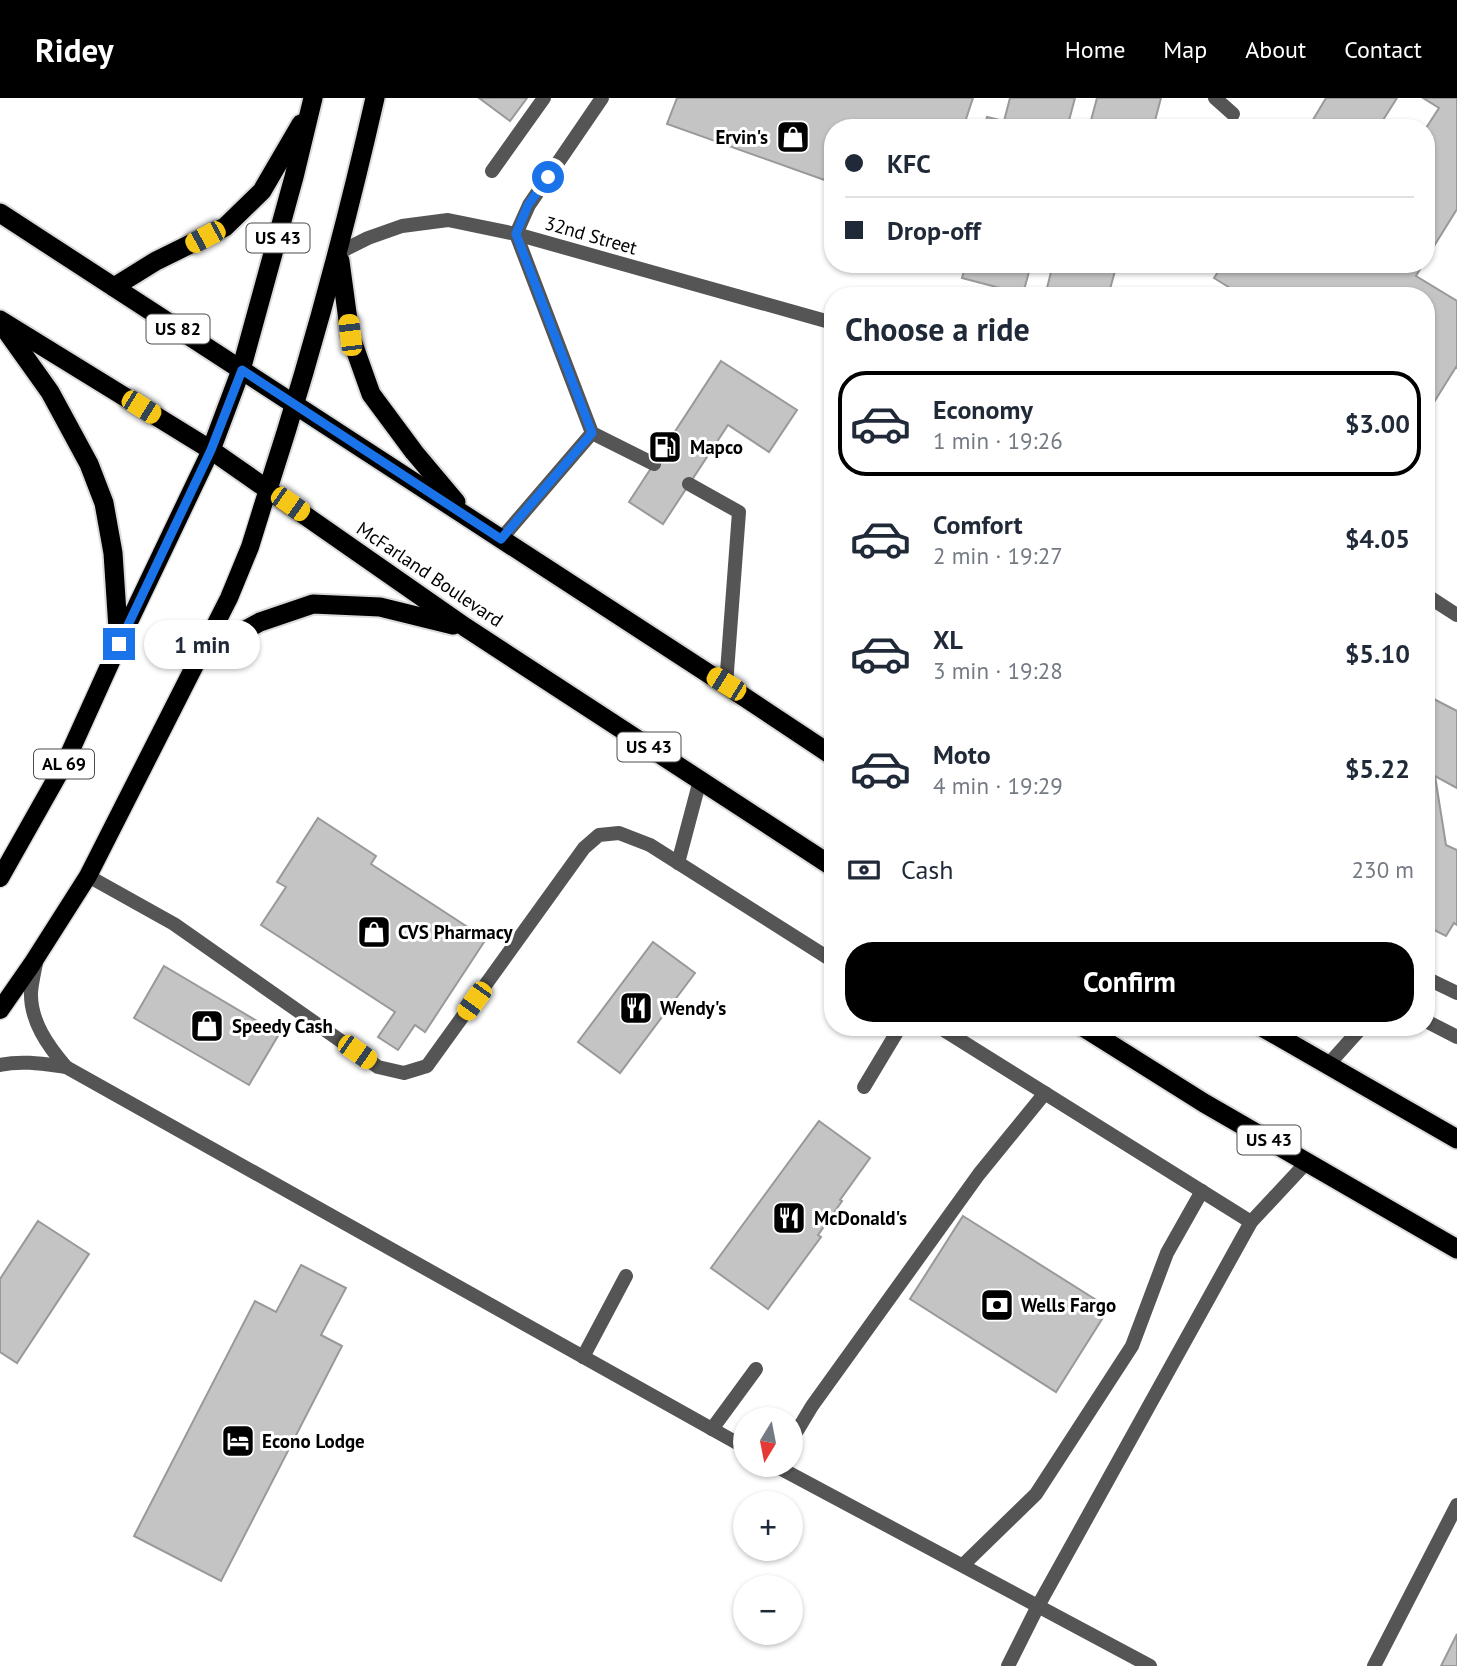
<!DOCTYPE html>
<meta charset="utf-8">
<style>
:root{--surface:#fff;--page:#f6f6f7;--text:#1f2937;--muted:#747a83;--line:#e0e1e3;--accent:#000}
body{margin:0;font-family:"PT Sans",sans-serif;background:var(--page);color:var(--text);height:100vh;display:flex;flex-direction:column;font-size:26px;white-space:nowrap}
*{box-sizing:border-box;margin:0}
p{font-size:23px;color:var(--muted)}
.icon{flex:none;width:38px;height:38px;fill:none;stroke:currentColor;stroke-width:2;stroke-linecap:round;stroke-linejoin:round}
.map{position:relative;flex:1;overflow:hidden}
.side{position:absolute;left:824px;top:189px;width:611px;height:749px;display:flex;flex-direction:column;background:var(--surface);border-radius:28px;box-shadow:0 2px 5px #0004}
.side>*{flex:none}
.banner{position:absolute;left:824px;top:21px;width:611px;height:154px;border-radius:28px;box-shadow:0 2px 5px #0004;display:grid;align-content:center;height:154px;padding:0 21px;background:var(--surface)}
.needle{width:46px;rotate:190deg}
.tools{position:absolute;left:733px;top:1309px;display:grid;gap:14px}
.tools a{display:grid;place-items:center;width:70px;height:70px;border-radius:50%;background:var(--surface);box-shadow:0 2px 5px #0004;font-size:35px}
.end{position:absolute;width:32px;height:32px;margin:-16px;border:9px solid #1a73e8;background:#fff;box-shadow:0 0 0 4px #fff}
.from{border-radius:50%}
.bubble{position:absolute;height:49px;border-radius:24px;background:var(--surface);box-shadow:0 2px 5px #0004;font-size:23px;font-weight:700;line-height:49px;text-align:center}
.car{position:absolute;width:21px;height:42px;margin:-21px -10px;border-radius:9px;box-shadow:0 0 5px 2px #0007;background:linear-gradient(#f5c518 24%,#345 0 40%,#f5c518 0 76%,#345 0 86%,#f5c518 0)}
.banner b{display:flex;align-items:center;gap:24px;height:66px;font-size:26px}
.banner b+b{border-top:2px solid var(--line)}
.banner i{width:18px;height:18px;background:var(--text)}
ul{padding:0;list-style:none}
li{display:flex;align-items:center;gap:21px;height:105px;margin:0 14px 10px;padding:0 7px;border:4px solid transparent;border-radius:28px}
li div{flex:1}
li b{display:block;font-size:26px}
li em{font-style:normal;font-weight:700}
li.current{border-color:var(--accent)}
li>.icon{width:63px;height:63px;stroke-width:1.5}
h2{padding:0 21px;font-size:32px;line-height:84px}
.pay{display:flex;align-items:center;gap:18px;height:77px;padding:0 21px;font-size:26px}
.pay p{margin-inline-start:auto}
.primary-button{display:flex;gap:14px;margin-top:auto;padding:14px 21px}
.primary-button a{flex:1;height:80px;border-radius:28px;background:var(--accent);color:#fff;font-size:28px;font-weight:700;line-height:80px;text-align:center}
header{display:flex;align-items:center;gap:42px;box-sizing:border-box;height:98px;padding:0 35px;background:var(--accent);color:#fff}
header strong{font-size:33px}
nav{display:flex;gap:38px;margin-inline-start:auto;font-size:24px}
.map>svg:first-child{display:block}
.building{fill:#c4c4c4;stroke:#999;stroke-width:2}
.lines{fill:none;stroke-linecap:round;stroke-linejoin:round}
.primary-casing{stroke:#dbdbdb;stroke-width:21}
.trunk-casing{stroke:#dbdbdb;stroke-width:23}
.service{stroke:#555;stroke-width:14}
.minor{stroke:#555;stroke-width:14}
.primary{stroke:#000;stroke-width:18}
.trunk{stroke:#000;stroke-width:19}
.route{stroke:#1a73e8;stroke-width:9}
.labels{text-anchor:middle;stroke-width:6;stroke-linejoin:round;paint-order:stroke}
.shield{fill:#fff;stroke:#4c4c4c;stroke-width:2}
.shield-label{font-size:18px;font-weight:bold;fill:#000}
.poi-label{font-size:19px;font-weight:bold;fill:#000;stroke:#fff;text-anchor:start}
.street-label{font-size:19px;fill:#000;stroke:#fff}
</style>
<header>
<strong>Ridey</strong>
<nav><a>Home</a><a>Map</a><a>About</a><a>Contact</a></nav>
</header>
<div class="map">
<svg width="1457" height="1568" viewBox="0 0 1457 1568">
<rect width="100%" height="100%" fill="#fff"/>
<g class="building">
<path d="M 479,0 L 527,0 L 510,23 Z"/>
<path d="M 677,0 L 973,0 L 963,30 L 833,30 L 833,85 L 667,26 Z"/>
<path d="M 1010,0 L 1075,0 L 1067,30 L 984,30 L 987,19 L 1004,23 Z"/>
<path d="M 1097,0 L 1161,0 L 1153,30 L 1089,30 Z"/>
<path d="M 1326,0 L 1397,0 L 1378,30 L 1308,30 Z"/>
<path d="M 1423,0 L 1457,0 L 1457,111 L 1426,161 L 1426,30 L 1439,10 Z"/>
<path d="M 966,166 L 1031,166 L 1023,196 L 962,180 Z"/>
<path d="M 1053,166 L 1117,166 L 1108,198 L 1045,198 Z"/>
<path d="M 1223,166 L 1423,166 L 1416,178 L 1457,203 L 1457,270 L 1456,269 L 1426,317 L 1426,198 L 1341,198 L 1338,196 L 1337,198 L 1243,198 L 1214,180 Z"/>
<path d="M 721,263 L 797,312 L 769,354 L 728,327 L 663,426 L 629,404 Z"/>
<path d="M 1426,597 L 1457,613 L 1457,690 L 1435,678 L 1446,747 L 1457,752 L 1457,827 L 1454,825 L 1446,838 L 1426,828 Z"/>
<path d="M 318,720 L 376,758 L 371,766 L 486,841 L 425,934 L 415,927 L 398,952 L 378,939 L 395,914 L 261,827 L 286,789 L 277,784 Z"/>
<path d="M 653,844 L 695,875 L 620,975 L 578,944 Z"/>
<path d="M 164,868 L 279,936 L 249,987 L 134,920 Z"/>
<path d="M 819,1023 L 870,1060 L 840,1102 L 842,1103 L 818,1137 L 821,1139 L 768,1211 L 711,1170 Z"/>
<path d="M 963,1118 L 1109,1210 L 1056,1294 L 910,1201 Z"/>
<path d="M 38,1123 L 89,1156 L 17,1265 L 0,1254 L 0,1181 Z"/>
<path d="M 301,1167 L 346,1190 L 321,1237 L 342,1248 L 221,1483 L 134,1438 L 255,1203 L 276,1214 Z"/>
<path d="M 1457,1536 L 1457,1568 L 1441,1568 Z"/>
</g>
<g class="lines">
<defs>
<g id="primary">
<path d="M 0,780 L 66,663 L 128,526 L 211,352"/>
<path d="M 0,912 L 32,866 L 88,778 L 229,500 L 250,449 L 268,391"/>
</g>
<g id="trunk">
<path d="M 0,115 L 726,587 L 833,658"/>
<path d="M 340,163 L 350,237 L 371,296 L 414,354 L 456,404"/>
<path d="M 114,189 L 156,163 L 225,129 L 262,93 L 301,26"/>
<path d="M 0,222 L 211,352 L 465,529 L 833,769"/>
<path d="M 3,228 L 50,294 L 89,366 L 104,405 L 113,455 L 119,546"/>
<path d="M 211,352 L 241,272 L 294,79 L 313,0"/>
<path d="M 268,391 C 310,262 345,132 375,0"/>
<path d="M 201,556 L 260,524 L 313,506 L 380,509 L 453,527"/>
<path d="M 1083,929 L 1204,1005 L 1457,1151"/>
<path d="M 1262,929 L 1457,1041"/>
</g>
</defs>
<use href="#primary" class="primary-casing"/>
<use href="#trunk" class="trunk-casing"/>
<g class="service">
<path d="M 1215,0 L 1233,16"/>
<path d="M 492,73 L 544,0"/>
<path d="M 516,136 L 592,335 L 654,366"/>
<path d="M 689,386 L 739,414 L 726,587"/>
<path d="M 501,441 L 592,335"/>
<path d="M 678,765 L 700,682"/>
<path d="M 88,778 L 174,826 L 378,969 L 404,975 L 427,968 L 584,750 L 599,737 L 619,735 L 650,747 L 833,863"/>
<path d="M 37,860 C 35,871 32,883 31,894 C 30,923 48,948 66,969 L 746,1350"/>
<path d="M 1426,880 L 1457,895"/>
<path d="M 939,929 L 1251,1124"/>
<path d="M 0,967 C 22,962 44,966 66,969"/>
<path d="M 864,989 L 900,929"/>
<path d="M 583,1259 L 626,1178"/>
<path d="M 712,1331 L 756,1271"/>
<path d="M 791,1343 L 812,1308 L 979,1076 L 1045,995"/>
<path d="M 774,1367 L 1150,1568"/>
<path d="M 963,1467 L 1036,1396 L 1132,1248 L 1167,1155 L 1202,1093"/>
<path d="M 1008,1568 L 1038,1508 L 1251,1124 L 1307,1064"/>
<path d="M 1374,1568 L 1457,1407"/>
</g>
<g class="minor">
<path d="M 516,136 L 529,107 L 602,0"/>
<path d="M 338,155 L 368,140 L 402,128 L 448,122 L 516,136 L 833,225"/>
<path d="M 1426,497 L 1457,517"/>
<path d="M 1426,923 L 1457,939"/>
<path d="M 1327,968 L 1362,929"/>
</g>
<use href="#primary" class="primary"/>
<use href="#trunk" class="trunk"/>
</g>
<g class="lines">
<path class="route" d="M 119,546 L 211,352 L 242,272 L 501,441 L 592,335 L 516,136 L 528,107 L 548,79"/>
</g>
<defs>
<symbol id="shop-square" viewBox="-11 -11 22 22"><rect x="-9" y="-9" width="18" height="18" rx="4" fill="#000" stroke="#fff"/><path d="M-5-2.5h2.3a2.7 3.5 0 0 1 5.4 0H5L5.5 6h-11ZM-1.5-2.5h3a1.5 2.3 0 0 0-3 0Z" fill="#fff"/></symbol>
<symbol id="fuel-square" viewBox="-11 -11 22 22"><rect x="-9" y="-9" width="18" height="18" rx="4" fill="#000" stroke="#fff"/><path d="M-5.5-6h7V0h2V4h1.3V-2.5L3-4.5l.8-.8L6-3V5H2.5V1h-1V6h-7ZM-4.2-4.7v3.2H.2V-4.7Z" fill="#fff"/></symbol>
<symbol id="restaurant-square" viewBox="-11 -11 22 22"><rect x="-9" y="-9" width="18" height="18" rx="4" fill="#000" stroke="#fff"/><path d="M-5-6h1v4h1v-4h1v4h1v-4h1v5L-1.5 .5V6h-2V.5L-5-1ZM5-6V6H3V1.5H1.5Q1.5-4 5-6Z" fill="#fff"/></symbol>
<symbol id="bank-square" viewBox="-11 -11 22 22"><rect x="-9" y="-9" width="18" height="18" rx="4" fill="#000" stroke="#fff"/><path d="M-6-4H6V4H-6ZM0-2.3a2.3 2.3 0 1 0 0 4.6a2.3 2.3 0 1 0 0-4.6Z" fill="#fff"/></symbol>
<symbol id="hotel-square" viewBox="-11 -11 22 22"><rect x="-9" y="-9" width="18" height="18" rx="4" fill="#000" stroke="#fff"/><path d="M-6-4.5h1.5V1H6V5H4.5V3h-9V5H-6ZM-4 0a1.8 1.8 0 1 1 3.6 0ZM.5 0V-2.5h3Q6-2.5 6 0Z" fill="#fff"/></symbol>
</defs>
<g fill-rule="evenodd">
<use href="#shop-square" x="774" y="20" width="38" height="38"/>
<use href="#fuel-square" x="646" y="330" width="38" height="38"/>
<use href="#shop-square" x="355" y="815" width="38" height="38"/>
<use href="#restaurant-square" x="617" y="891" width="38" height="38"/>
<use href="#shop-square" x="188" y="909" width="38" height="38"/>
<use href="#restaurant-square" x="770" y="1101" width="38" height="38"/>
<use href="#bank-square" x="978" y="1188" width="38" height="38"/>
<use href="#hotel-square" x="219" y="1324" width="38" height="38"/>
</g>
<g class="labels">
<g class="shield">
<rect x="246.5" y="125.5" width="63" height="29" rx="5"/>
<rect x="146.5" y="216.5" width="63" height="29" rx="5"/>
<rect x="617.5" y="634.5" width="63" height="29" rx="5"/>
<rect x="34" y="651.5" width="60" height="29" rx="5"/>
<rect x="1237.5" y="1027.5" width="63" height="29" rx="5"/>
</g>
<g class="shield-label">
<text x="278" y="146">US 43</text>
<text x="178" y="237">US 82</text>
<text x="649" y="655">US 43</text>
<text x="64" y="672">AL 69</text>
<text x="1269" y="1048">US 43</text>
</g>
<g class="poi-label">
<text x="768" y="46" text-anchor="end">Ervin's</text>
<text x="690" y="356">Mapco</text>
<text x="398" y="841">CVS Pharmacy</text>
<text x="660" y="917">Wendy's</text>
<text x="232" y="935">Speedy Cash</text>
<text x="814" y="1127">McDonald's</text>
<text x="1021" y="1214">Wells Fargo</text>
<text x="262" y="1350">Econo Lodge</text>
</g>
<g class="street-label">
<text transform="translate(591 137) rotate(16)" y="7">32nd Street</text>
<text transform="translate(430 476) rotate(34)" y="7">McFarland Boulevard</text>
</g>
</g>
</svg>
<div class="tools">
<a><svg class="needle" viewBox="-14 -14 28 28"><path d="M0-13l5 13h-10z" fill="#e53935"/><path d="M0 13l5-13h-10z" fill="#747a83"/></svg></a>
<a>+</a>
<a>−</a>
</div>
<i class="end from" style="left:548px;top:79px"></i>
<i class="end" style="left:119px;top:546px"></i>
<div class="bubble" style="left:144px;top:522px;width:116px">1 min</div>
<i class="car" style="left:205px;top:139px;rotate:242deg"></i>
<i class="car" style="left:350px;top:237px;rotate:353deg"></i>
<i class="car" style="left:141px;top:309px;rotate:122deg"></i>
<i class="car" style="left:290px;top:406px;rotate:125deg"></i>
<i class="car" style="left:726px;top:586px;rotate:302deg"></i>
<i class="car" style="left:474px;top:903px;rotate:216deg"></i>
<i class="car" style="left:357px;top:954px;rotate:125deg"></i>
<div class="banner">
<b><i class="from"></i>KFC</b>
<b><i></i>Drop-off</b>
</div>
<section class="side">
<h2>Choose a ride</h2>
<ul>
<li class="current"><svg class="icon" aria-label="car" viewBox="0 0 24 24"><path d="M5 17H2v-5l4-1 3-4h7l3 4 3 1v5h-3M9 17h6M6 11h13"/><circle cx="7" cy="17" r="2"/><circle cx="17" cy="17" r="2"/></svg><div><b>Economy</b><p>1 min · 19:26</p></div><em>$3.00</em></li>
<li><svg class="icon" aria-label="car" viewBox="0 0 24 24"><path d="M5 17H2v-5l4-1 3-4h7l3 4 3 1v5h-3M9 17h6M6 11h13"/><circle cx="7" cy="17" r="2"/><circle cx="17" cy="17" r="2"/></svg><div><b>Comfort</b><p>2 min · 19:27</p></div><em>$4.05</em></li>
<li><svg class="icon" aria-label="car" viewBox="0 0 24 24"><path d="M5 17H2v-5l4-1 3-4h7l3 4 3 1v5h-3M9 17h6M6 11h13"/><circle cx="7" cy="17" r="2"/><circle cx="17" cy="17" r="2"/></svg><div><b>XL</b><p>3 min · 19:28</p></div><em>$5.10</em></li>
<li><svg class="icon" aria-label="car" viewBox="0 0 24 24"><path d="M5 17H2v-5l4-1 3-4h7l3 4 3 1v5h-3M9 17h6M6 11h13"/><circle cx="7" cy="17" r="2"/><circle cx="17" cy="17" r="2"/></svg><div><b>Moto</b><p>4 min · 19:29</p></div><em>$5.22</em></li>
</ul>
<div class="pay"><svg class="icon" aria-label="cash" viewBox="0 0 24 24"><path d="M3 7h18v10H3z"/><circle cx="12" cy="12" r="2"/></svg>Cash<p>230 m</p></div>
<div class="primary-button"><a>Confirm</a></div>
</section>
</div>
